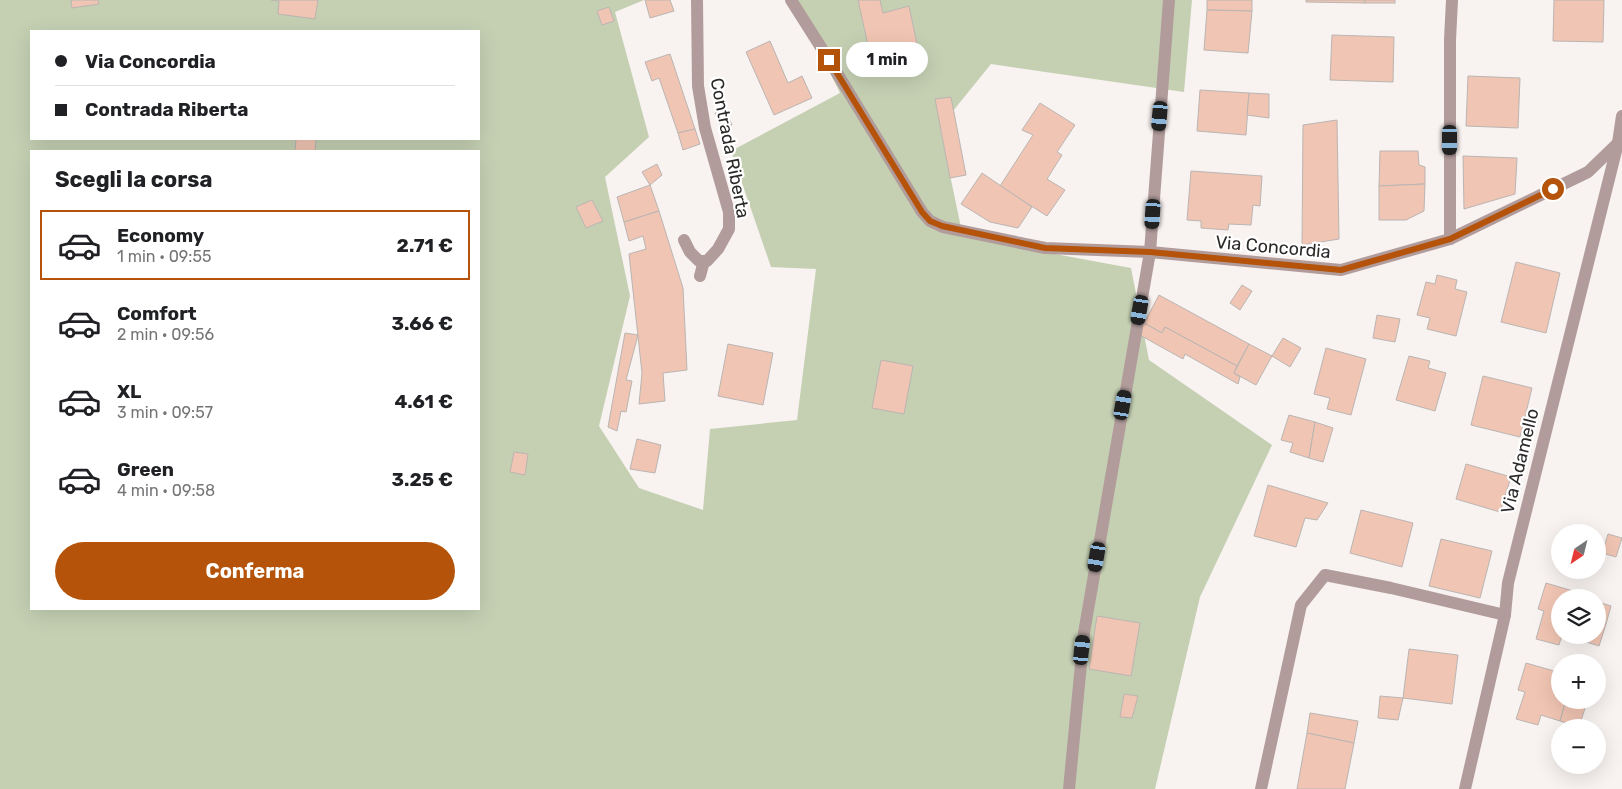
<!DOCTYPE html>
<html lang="it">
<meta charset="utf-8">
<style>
:root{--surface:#fff;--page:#f6f6f6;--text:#202124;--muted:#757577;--line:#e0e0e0;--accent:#b45309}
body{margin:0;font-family:Rubik,sans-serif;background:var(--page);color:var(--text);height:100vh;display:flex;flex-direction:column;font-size:19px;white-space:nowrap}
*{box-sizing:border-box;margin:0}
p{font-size:16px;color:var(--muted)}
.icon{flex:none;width:28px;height:28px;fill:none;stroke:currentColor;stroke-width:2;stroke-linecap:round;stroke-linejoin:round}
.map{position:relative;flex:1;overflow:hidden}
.panel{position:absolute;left:30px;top:150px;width:450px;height:460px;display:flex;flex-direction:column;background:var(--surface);border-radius:0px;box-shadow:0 5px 20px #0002}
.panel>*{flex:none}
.top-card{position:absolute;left:30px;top:30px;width:450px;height:110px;border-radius:0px;box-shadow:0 5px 20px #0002;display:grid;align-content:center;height:110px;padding:0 25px;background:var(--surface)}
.needle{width:32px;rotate:215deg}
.buttons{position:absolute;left:1551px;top:524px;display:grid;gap:10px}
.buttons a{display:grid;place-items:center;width:55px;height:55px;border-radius:50%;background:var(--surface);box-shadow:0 5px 20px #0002;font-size:25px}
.end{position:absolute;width:22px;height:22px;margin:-11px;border:6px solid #b45309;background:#fff;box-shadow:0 0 0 2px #fff}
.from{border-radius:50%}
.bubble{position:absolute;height:35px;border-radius:18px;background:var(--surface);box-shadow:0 5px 20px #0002;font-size:16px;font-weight:700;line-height:35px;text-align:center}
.car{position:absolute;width:15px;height:30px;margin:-15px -8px;border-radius:6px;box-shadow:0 0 4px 1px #0007;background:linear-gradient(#222 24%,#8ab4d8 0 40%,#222 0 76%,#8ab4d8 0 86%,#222 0)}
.top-card b{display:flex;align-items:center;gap:18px;height:48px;font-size:19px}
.top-card b+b{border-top:1px solid var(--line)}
.top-card i{width:12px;height:12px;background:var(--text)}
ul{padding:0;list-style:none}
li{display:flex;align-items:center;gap:15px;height:70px;margin:0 10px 8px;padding:0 15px;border:2px solid transparent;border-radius:0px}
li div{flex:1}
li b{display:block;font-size:19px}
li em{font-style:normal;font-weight:700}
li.current{border-color:var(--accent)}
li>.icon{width:45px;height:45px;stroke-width:1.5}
h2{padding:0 25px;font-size:22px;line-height:60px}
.cta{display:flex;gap:10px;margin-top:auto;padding:10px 25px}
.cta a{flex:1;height:58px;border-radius:30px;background:var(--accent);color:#fff;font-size:20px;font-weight:700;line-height:58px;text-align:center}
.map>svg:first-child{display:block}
.green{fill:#c5d0b3;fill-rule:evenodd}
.building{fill:#f1c5b3;stroke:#bab5b2}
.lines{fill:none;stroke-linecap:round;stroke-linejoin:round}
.minor{stroke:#b19c9b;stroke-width:12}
.route{stroke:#b45309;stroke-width:6}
.labels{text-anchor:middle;stroke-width:4.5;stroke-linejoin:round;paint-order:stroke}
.street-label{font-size:18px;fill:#2b2928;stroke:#fff}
</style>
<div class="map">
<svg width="1622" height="789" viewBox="0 0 1622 789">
<rect width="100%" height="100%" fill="#f8f2f0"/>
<path class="green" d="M 0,0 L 644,0 L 615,12 L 649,137 L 605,177 L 630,296 L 599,426 L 639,488 L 703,510 L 710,429 L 797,420 L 816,269 L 771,267 L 731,151 L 840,93 L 794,0 L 1192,0 L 1184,92 L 991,64 L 940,127 L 963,237 L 1131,268 L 1149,360 L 1272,445 L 1200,597 L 1155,789 L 0,789 ZM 31,31 L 479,31 L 479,139 L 31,139 ZM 31,151 L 479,151 L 479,609 L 31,609 Z"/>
<g class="building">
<path d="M 71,0 L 98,0 L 99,4 L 72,8 Z"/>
<path d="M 271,0 L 318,0 L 315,19 L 278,14 L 279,1 Z"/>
<path d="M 645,0 L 670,0 L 674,11 L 650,18 Z"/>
<path d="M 858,0 L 880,0 L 883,13 L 909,6 L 918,49 L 871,59 Z"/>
<path d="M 1207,0 L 1252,0 L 1252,11 L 1207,10 Z"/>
<path d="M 1306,0 L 1365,0 L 1365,3 L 1306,2 Z"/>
<rect x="1365" y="0" width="30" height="3"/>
<path d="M 1554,0 L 1604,0 L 1603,42 L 1553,41 Z"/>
<path d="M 609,7 L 614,21 L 602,25 L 597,11 Z"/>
<path d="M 1207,10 L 1252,11 L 1248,53 L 1204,50 Z"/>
<path d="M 1332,35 L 1394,37 L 1393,82 L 1330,80 Z"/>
<path d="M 770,41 L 788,83 L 802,76 L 812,98 L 774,115 L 746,52 Z"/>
<path d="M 670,54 L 695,129 L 678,133 L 659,78 L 652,81 L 645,62 Z"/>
<path d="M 1468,76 L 1520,78 L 1518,128 L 1466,126 Z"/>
<path d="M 1200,90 L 1249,93 L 1246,135 L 1197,131 Z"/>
<path d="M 1249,93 L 1269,94 L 1269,118 L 1247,115 Z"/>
<path d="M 951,97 L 966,175 L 950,178 L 935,99 Z"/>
<path d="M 1040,103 L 1075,125 L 1057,152 L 1062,155 L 1047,179 L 1065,190 L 1047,216 L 1000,186 L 1033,135 L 1022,130 Z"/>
<path d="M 725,109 L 732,125 L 722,130 L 715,113 Z"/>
<path d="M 1337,120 L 1339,239 L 1302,245 L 1303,125 Z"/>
<path d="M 695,129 L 700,144 L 683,150 L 678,133 Z"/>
<path d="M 296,139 L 316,139 L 315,151 L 295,151 Z"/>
<path d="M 1380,151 L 1418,151 L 1419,165 L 1425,167 L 1425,184 L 1379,186 Z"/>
<path d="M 1463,156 L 1517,158 L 1515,194 L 1464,209 Z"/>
<path d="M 657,164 L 662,175 L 650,185 L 642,172 Z"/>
<path d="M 1191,171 L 1262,176 L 1260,206 L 1253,205 L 1251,225 L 1229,224 L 1228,230 L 1201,228 L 1201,221 L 1187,220 Z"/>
<path d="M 982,173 L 1032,207 L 1018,228 L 990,222 L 961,204 Z"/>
<path d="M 1425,184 L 1424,211 L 1406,220 L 1379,220 L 1379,186 Z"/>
<path d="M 650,185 L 659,211 L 624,222 L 617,197 Z"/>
<path d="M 592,200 L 603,221 L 586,228 L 576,207 Z"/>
<path d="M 659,211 L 683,288 L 687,370 L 663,373 L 665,401 L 639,404 L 642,373 L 629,254 L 646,249 L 643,236 L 629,241 L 624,222 Z"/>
<path d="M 1516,262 L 1560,273 L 1546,333 L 1501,322 Z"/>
<path d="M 1437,275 L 1457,280 L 1455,289 L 1467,292 L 1456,336 L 1427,329 L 1430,318 L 1417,315 L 1426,282 L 1435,284 Z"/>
<path d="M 1242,285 L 1252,291 L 1240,310 L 1230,303 Z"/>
<path d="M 1159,295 L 1249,344 L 1237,366 L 1165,327 L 1162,333 L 1144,323 Z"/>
<path d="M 1377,315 L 1400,319 L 1395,342 L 1373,338 Z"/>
<path d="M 1144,323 L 1162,333 L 1165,327 L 1237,366 L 1234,373 L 1240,377 L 1238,384 L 1185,354 L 1183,359 L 1138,334 Z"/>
<path d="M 625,333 L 638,335 L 626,380 L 632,381 L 626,412 L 621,411 L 617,431 L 608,427 Z"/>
<path d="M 1283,338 L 1301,348 L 1290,367 L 1272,356 Z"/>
<path d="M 728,344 L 773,353 L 763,405 L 718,396 Z"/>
<path d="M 1249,344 L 1272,356 L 1256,385 L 1234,373 Z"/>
<path d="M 1326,348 L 1366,359 L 1351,415 L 1327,409 L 1330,398 L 1314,394 Z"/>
<path d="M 1409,356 L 1430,361 L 1428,368 L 1446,373 L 1435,411 L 1396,400 Z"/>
<path d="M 881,360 L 913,366 L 904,414 L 872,408 Z"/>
<path d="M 1483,376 L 1532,388 L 1520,437 L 1471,425 Z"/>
<path d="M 1289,415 L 1315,422 L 1309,458 L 1290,452 L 1293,443 L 1281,440 Z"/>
<path d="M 1315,422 L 1333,428 L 1323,462 L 1309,458 Z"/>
<path d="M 637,439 L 661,445 L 655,473 L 630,469 Z"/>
<path d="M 514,452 L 528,454 L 525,475 L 510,472 Z"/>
<path d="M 1466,464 L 1511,477 L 1500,512 L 1456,499 Z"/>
<path d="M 1268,485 L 1328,503 L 1317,520 L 1305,518 L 1296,547 L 1254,536 Z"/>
<path d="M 1361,510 L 1413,523 L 1402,567 L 1350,553 Z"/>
<path d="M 1608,534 L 1622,538 L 1616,557 L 1602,553 Z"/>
<path d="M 1441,539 L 1492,551 L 1480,598 L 1429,586 Z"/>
<path d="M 1546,583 L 1573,591 L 1572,595 L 1581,598 L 1560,598 L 1560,635 L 1581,635 L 1580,640 L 1562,635 L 1559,645 L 1536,639 L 1544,611 L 1538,609 Z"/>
<path d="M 1598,602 L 1611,606 L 1606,624 L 1598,621 Z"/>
<path d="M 1097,616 L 1140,623 L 1131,676 L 1089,669 Z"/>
<path d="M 1598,621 L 1606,624 L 1599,646 L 1580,640 L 1581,635 L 1598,635 Z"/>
<path d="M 1409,649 L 1458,655 L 1452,704 L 1403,698 Z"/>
<path d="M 1526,663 L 1554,671 L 1553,676 L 1560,679 L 1560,700 L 1566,700 L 1560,721 L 1541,715 L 1538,725 L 1516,719 L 1525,692 L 1518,690 Z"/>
<path d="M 1124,694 L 1138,696 L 1132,718 L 1120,717 Z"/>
<path d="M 1380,696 L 1403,698 L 1398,720 L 1378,718 Z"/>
<path d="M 1566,700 L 1571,700 L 1586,705 L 1579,727 L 1560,721 Z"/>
<path d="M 1310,713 L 1358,721 L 1354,743 L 1307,733 Z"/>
<path d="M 1307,733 L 1354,743 L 1345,789 L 1297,789 Z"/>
</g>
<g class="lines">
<g class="minor">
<path d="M 791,0 L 829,60 L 922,212 L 930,221 L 943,227 L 1045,248 L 1150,252 L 1341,270 L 1450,239"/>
<path d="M 1452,0 L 1450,40 L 1450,239 L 1588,172 L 1619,142"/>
<path d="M 684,240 L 690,252 L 699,261 L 707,261 L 718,249 L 729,229 L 729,212 L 705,128 L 698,86 L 697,0"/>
<path d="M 700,276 L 704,261"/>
<path d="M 1069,789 L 1084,633 L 1150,252 L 1169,0"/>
<path d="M 1261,789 L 1301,605 L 1325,575 L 1391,588 L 1505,615"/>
<path d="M 1465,789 L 1505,615 L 1508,583 L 1618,143 L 1622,116"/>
</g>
</g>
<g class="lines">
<path class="route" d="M 829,60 L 922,212 L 930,221 L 942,226 L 1045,248 L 1150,252 L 1341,270 L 1450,239 L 1553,189"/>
</g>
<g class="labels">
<g class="street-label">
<text transform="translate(730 148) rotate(79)" y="6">Contrada Riberta</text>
<text transform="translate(1273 247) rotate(5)" y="6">Via Concordia</text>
<text transform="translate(1520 461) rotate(-76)" y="6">Via Adamello</text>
</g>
</g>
</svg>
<div class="buttons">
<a><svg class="needle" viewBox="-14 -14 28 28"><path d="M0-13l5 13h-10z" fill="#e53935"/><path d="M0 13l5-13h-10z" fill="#757577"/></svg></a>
<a><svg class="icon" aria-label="layers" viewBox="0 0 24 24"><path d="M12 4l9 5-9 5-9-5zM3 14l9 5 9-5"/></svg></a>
<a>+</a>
<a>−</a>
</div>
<i class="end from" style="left:1553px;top:189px"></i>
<i class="end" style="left:829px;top:60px"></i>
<div class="bubble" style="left:846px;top:42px;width:82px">1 min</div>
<i class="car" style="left:1160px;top:116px;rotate:185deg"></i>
<i class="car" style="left:1450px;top:140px;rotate:180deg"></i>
<i class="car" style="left:1153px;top:214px;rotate:184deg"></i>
<i class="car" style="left:1140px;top:310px;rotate:190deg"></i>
<i class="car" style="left:1123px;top:405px;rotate:10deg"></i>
<i class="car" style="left:1097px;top:557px;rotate:190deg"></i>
<i class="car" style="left:1082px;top:650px;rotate:6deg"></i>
<div class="top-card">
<b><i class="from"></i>Via Concordia</b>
<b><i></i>Contrada Riberta</b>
</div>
<section class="panel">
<h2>Scegli la corsa</h2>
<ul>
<li class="current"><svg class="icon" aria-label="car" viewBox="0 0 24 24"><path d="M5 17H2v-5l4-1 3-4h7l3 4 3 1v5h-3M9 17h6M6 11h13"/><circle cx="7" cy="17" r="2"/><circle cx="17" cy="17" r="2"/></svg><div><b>Economy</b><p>1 min · 09:55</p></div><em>2.71 €</em></li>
<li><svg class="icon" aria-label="car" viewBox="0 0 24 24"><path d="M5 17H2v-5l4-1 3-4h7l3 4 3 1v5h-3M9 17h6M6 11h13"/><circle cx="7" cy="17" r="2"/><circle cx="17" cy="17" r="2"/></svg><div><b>Comfort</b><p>2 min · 09:56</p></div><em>3.66 €</em></li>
<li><svg class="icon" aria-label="car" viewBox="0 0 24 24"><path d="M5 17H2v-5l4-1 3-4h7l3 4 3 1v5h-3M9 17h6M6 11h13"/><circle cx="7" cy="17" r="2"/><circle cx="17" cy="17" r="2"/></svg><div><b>XL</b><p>3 min · 09:57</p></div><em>4.61 €</em></li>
<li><svg class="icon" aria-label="car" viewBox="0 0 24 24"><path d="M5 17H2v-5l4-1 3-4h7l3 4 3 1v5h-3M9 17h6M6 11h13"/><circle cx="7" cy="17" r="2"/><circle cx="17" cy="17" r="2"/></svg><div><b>Green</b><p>4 min · 09:58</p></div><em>3.25 €</em></li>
</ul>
<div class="cta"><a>Conferma</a></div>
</section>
</div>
